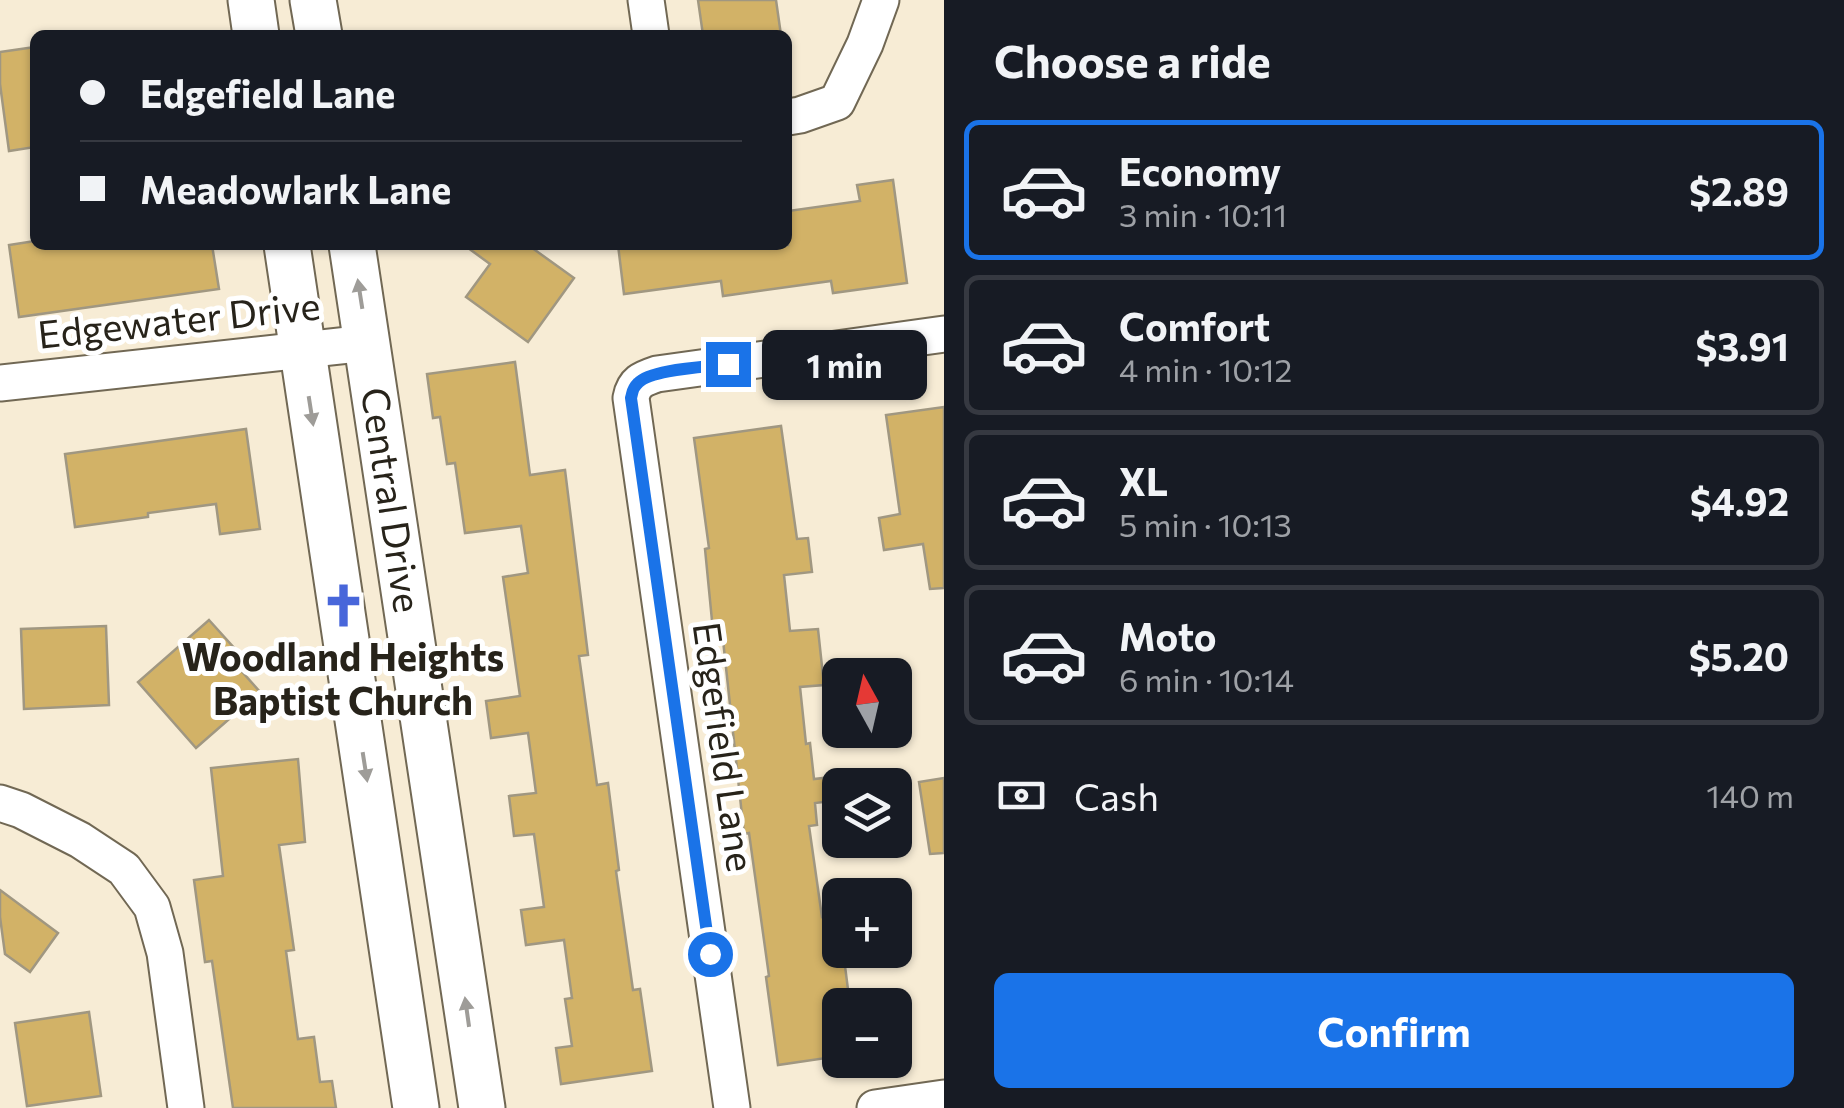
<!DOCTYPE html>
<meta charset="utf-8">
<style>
:root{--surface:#171b24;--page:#20242c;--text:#f1f3f6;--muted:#9ea1a6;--line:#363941;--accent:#1a73e8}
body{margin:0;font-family:Commissioner,sans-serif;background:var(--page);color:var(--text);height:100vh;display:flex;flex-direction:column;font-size:38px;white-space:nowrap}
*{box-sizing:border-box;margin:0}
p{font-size:32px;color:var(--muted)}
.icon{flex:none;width:55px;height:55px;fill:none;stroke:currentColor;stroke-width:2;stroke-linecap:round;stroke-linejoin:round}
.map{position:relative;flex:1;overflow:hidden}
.details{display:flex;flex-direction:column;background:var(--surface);width:900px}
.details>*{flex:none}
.hud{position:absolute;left:30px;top:30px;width:762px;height:220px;border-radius:15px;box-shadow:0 2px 8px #0004;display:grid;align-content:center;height:220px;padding:0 50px;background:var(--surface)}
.needle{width:65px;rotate:352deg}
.controls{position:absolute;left:822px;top:658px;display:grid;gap:20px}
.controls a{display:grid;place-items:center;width:90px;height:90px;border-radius:15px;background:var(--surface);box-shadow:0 2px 8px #0004;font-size:50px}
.end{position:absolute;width:45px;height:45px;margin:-22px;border:12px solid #1a73e8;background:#fff;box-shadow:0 0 0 5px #fff}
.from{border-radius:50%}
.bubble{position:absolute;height:70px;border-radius:15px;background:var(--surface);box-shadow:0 2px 8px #0004;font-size:32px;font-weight:700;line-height:70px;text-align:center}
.hud b{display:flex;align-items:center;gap:35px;height:95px;font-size:38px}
.hud b+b{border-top:2px solid var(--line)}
.hud i{width:25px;height:25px;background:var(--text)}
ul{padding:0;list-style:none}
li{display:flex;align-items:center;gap:30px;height:140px;margin:0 20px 15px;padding:0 30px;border:5px solid var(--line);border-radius:15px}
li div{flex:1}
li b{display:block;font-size:38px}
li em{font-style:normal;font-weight:700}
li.on{border-color:var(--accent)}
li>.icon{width:90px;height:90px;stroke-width:1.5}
h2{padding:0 50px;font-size:45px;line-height:120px}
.pay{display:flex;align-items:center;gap:25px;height:110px;padding:0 50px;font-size:38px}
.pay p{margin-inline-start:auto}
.primary-button{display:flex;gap:20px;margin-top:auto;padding:20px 50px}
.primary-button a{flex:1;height:115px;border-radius:15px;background:var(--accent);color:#fff;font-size:40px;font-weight:700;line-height:115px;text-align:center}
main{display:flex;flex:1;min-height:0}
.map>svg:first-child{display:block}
.building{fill:#d2b267;stroke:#a09781;stroke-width:2.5}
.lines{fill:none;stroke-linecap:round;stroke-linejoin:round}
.minor-casing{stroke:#716854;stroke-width:39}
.major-casing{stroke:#716854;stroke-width:49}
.minor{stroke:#fff;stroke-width:35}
.major{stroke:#fff;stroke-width:45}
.oneway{fill:#9e9c98}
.route{stroke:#1a73e8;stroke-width:12}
.labels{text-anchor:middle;stroke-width:10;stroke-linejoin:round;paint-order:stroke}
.street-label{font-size:38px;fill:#27231a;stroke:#fff}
.poi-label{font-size:38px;font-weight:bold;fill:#27231a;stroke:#fff}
</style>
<main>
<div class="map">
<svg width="944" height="1108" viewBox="0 0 944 1108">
<rect width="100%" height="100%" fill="#f7ecd5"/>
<g class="building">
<path d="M 698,0 L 776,0 L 781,35 L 703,35 Z"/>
<path d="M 35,47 L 35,147 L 9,151 L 0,84 L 0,52 Z"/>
<path d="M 893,180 L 907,283 L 833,293 L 831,281 L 723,296 L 721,281 L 624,294 L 618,245 L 788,245 L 788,211 L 860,201 L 857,185 Z"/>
<path d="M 35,241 L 35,245 L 212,245 L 219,289 L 19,317 L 9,245 Z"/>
<path d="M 464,245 L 528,245 L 574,278 L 528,342 L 466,297 L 490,264 Z"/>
<path d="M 515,362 L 530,475 L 565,470 L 588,655 L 579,656 L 597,785 L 608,783 L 619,870 L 616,871 L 633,990 L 640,989 L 652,1071 L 561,1084 L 556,1048 L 572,1046 L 565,999 L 572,998 L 564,940 L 526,945 L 521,910 L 544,907 L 534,834 L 514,836 L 509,796 L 536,793 L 528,733 L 491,738 L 486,701 L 520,696 L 503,577 L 528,573 L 521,526 L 465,533 L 455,463 L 447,464 L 440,417 L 433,418 L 427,374 Z"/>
<path d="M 944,407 L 944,588 L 930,589 L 923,544 L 884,550 L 879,518 L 900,514 L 886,415 Z"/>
<path d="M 781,426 L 797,539 L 808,538 L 812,572 L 784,575 L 790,631 L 818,629 L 824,685 L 800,687 L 806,744 L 810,743 L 814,779 L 840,776 L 840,800 L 815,803 L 817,825 L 809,826 L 822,917 L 840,914 L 840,966 L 845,966 L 850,1005 L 840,1005 L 840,1056 L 778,1065 L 766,977 L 769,976 L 749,833 L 744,834 L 723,640 L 714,641 L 705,549 L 709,548 L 694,438 Z"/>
<path d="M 246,429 L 260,529 L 220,534 L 216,504 L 148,513 L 148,517 L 75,527 L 65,454 Z"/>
<path d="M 209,620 L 236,650 L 229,657 L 260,692 L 196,748 L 138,682 Z"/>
<path d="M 106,626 L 109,705 L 24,709 L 21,629 Z"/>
<path d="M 298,759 L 305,842 L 279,845 L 294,950 L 286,951 L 298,1039 L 314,1037 L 320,1082 L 332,1081 L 336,1108 L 233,1108 L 212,961 L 205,962 L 194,880 L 223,876 L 211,768 Z"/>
<path d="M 944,778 L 944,853 L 930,854 L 919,782 Z"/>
<path d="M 0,890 L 58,933 L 30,972 L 5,954 L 0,917 Z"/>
<path d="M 89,1012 L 101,1096 L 27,1106 L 15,1023 Z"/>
</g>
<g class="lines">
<defs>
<g id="minor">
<path d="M 646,0 L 651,35"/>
<path d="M 788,117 L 800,115 L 837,102 L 865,44 L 881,0"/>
<path d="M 0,383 L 367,343"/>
<path d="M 0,803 L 21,810 L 80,840 L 124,869 L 152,907 L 165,953 L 186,1108"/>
<path d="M 732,1108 L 631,398 C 634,382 642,379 657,374 L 944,334"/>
<path d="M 875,1108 L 944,1098"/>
</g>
<g id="major">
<path d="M 251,0 L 256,35"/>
<path d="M 313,0 L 319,35"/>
<path d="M 287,245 L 416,1108"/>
<path id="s1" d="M 352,245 L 482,1108"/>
</g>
</defs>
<use href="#minor" class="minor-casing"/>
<use href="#major" class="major-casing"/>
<use href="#minor" class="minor"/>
<use href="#major" class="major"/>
</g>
<defs><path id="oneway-solid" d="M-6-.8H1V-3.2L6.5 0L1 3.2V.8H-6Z" transform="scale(2.5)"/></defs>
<g class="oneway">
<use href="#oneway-solid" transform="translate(360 294) rotate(-99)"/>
<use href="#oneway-solid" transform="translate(311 411) rotate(81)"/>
<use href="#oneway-solid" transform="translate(365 767) rotate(81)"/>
<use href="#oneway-solid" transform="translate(467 1012) rotate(-98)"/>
</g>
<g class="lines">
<path class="route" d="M 710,954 L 631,398 C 633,391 632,389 638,383 C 651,369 708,367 728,364"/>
</g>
<defs>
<symbol id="church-bare" viewBox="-9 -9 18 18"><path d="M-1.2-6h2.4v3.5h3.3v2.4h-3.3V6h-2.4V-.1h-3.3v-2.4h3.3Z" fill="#4866da" stroke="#fff" stroke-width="2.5" paint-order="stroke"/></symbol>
</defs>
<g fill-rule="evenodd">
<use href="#church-bare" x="312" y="574" width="63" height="63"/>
</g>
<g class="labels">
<g class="street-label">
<text transform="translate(179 321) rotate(-6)" y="13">Edgewater Drive</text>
<text dy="13" stroke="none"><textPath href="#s1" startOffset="258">Central Drive</textPath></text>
<text transform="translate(723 747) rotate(82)" y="13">Edgefield Lane</text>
</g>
<g class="poi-label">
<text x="343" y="671">Woodland Heights<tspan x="343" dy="44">Baptist Church</tspan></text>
</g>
</g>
</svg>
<div class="controls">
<a><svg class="needle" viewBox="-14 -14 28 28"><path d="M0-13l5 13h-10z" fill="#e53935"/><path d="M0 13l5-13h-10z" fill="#9ea1a6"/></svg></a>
<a><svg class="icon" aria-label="layers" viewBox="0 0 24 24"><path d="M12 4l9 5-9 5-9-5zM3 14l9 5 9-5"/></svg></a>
<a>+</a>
<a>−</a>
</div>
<i class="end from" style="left:710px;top:954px"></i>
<i class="end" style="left:728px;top:364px"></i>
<div class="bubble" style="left:762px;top:330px;width:165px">1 min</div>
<div class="hud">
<b><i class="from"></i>Edgefield Lane</b>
<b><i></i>Meadowlark Lane</b>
</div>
</div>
<section class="details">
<h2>Choose a ride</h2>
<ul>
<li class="on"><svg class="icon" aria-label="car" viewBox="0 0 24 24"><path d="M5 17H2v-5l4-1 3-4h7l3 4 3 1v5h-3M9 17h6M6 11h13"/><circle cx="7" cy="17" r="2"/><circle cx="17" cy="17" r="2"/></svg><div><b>Economy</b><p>3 min · 10:11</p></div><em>$2.89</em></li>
<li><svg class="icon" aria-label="car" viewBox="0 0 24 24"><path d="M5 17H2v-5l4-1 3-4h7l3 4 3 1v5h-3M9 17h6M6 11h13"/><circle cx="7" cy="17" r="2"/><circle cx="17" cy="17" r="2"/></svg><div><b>Comfort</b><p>4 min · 10:12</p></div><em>$3.91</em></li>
<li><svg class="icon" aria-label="car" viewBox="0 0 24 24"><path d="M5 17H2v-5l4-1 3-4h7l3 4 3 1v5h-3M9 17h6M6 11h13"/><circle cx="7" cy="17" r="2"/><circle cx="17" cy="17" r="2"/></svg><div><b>XL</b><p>5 min · 10:13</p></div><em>$4.92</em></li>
<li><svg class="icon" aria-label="car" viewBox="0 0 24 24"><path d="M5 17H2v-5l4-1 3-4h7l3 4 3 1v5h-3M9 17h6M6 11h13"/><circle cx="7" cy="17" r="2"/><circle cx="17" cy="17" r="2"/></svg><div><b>Moto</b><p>6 min · 10:14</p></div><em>$5.20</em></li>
</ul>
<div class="pay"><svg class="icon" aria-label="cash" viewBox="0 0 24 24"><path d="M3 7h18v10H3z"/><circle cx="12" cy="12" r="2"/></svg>Cash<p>140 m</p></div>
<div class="primary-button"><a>Confirm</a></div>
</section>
</main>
